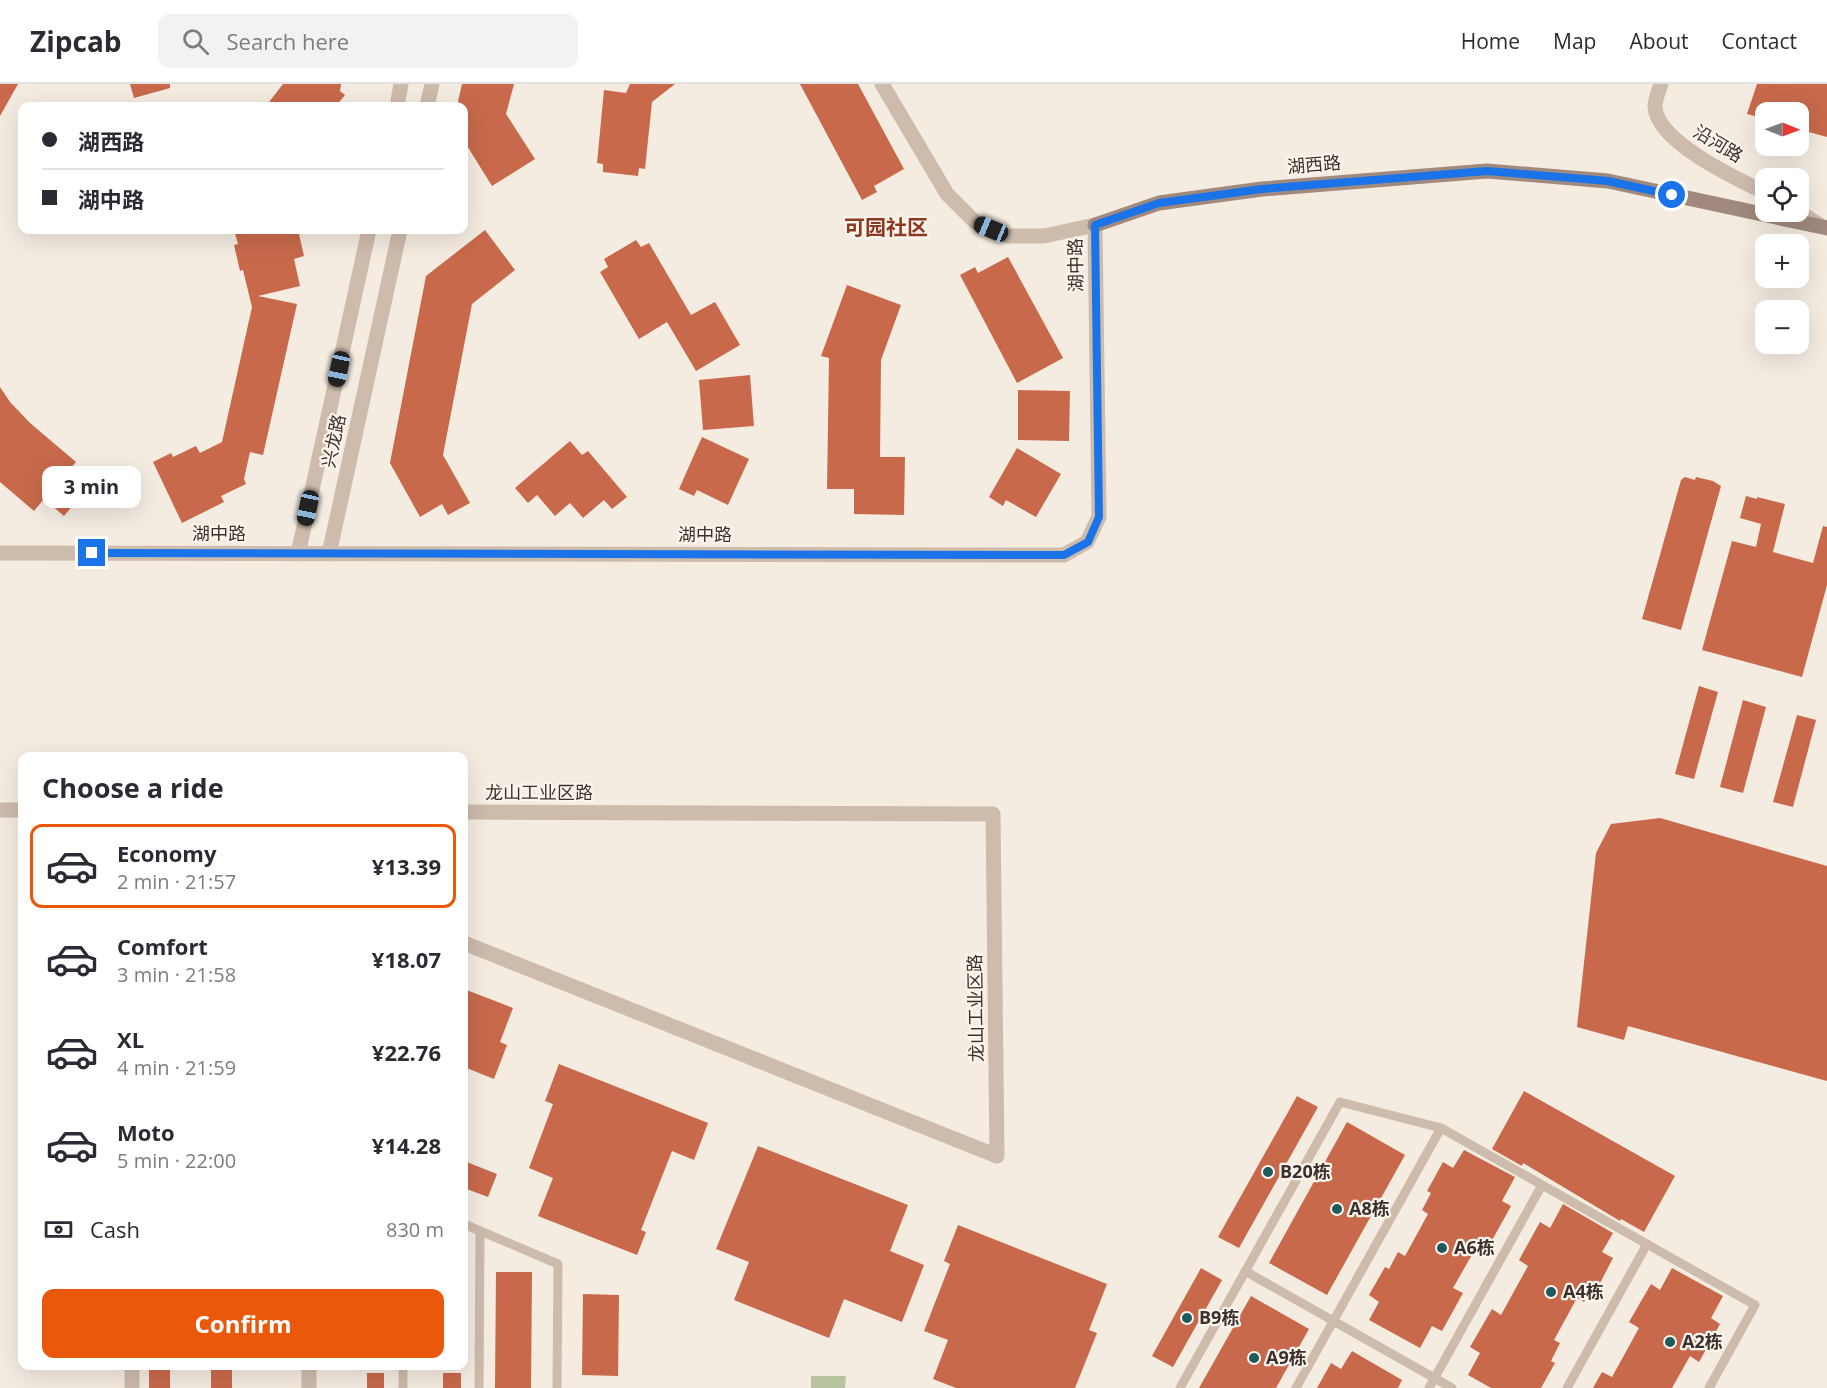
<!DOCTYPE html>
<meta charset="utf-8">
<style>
:root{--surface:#fff;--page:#f2f2f3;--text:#2b2b33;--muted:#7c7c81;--line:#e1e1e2;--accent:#ea580c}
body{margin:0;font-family:"Open Sans","Noto Sans SC",sans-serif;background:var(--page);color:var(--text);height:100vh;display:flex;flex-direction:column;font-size:22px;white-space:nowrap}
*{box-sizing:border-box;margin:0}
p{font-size:20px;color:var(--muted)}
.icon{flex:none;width:33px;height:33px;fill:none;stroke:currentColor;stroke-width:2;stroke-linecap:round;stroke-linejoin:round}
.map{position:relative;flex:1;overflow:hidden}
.drawer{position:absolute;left:18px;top:668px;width:450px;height:618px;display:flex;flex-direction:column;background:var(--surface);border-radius:12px;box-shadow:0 6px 24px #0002}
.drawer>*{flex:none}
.top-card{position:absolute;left:18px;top:18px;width:450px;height:132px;border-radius:12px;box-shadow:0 6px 24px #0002;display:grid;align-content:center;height:132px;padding:0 24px;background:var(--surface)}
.needle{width:39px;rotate:91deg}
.controls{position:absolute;left:1755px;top:18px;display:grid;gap:12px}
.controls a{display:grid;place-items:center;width:54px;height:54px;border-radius:12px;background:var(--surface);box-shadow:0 6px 24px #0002;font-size:30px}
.end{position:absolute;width:27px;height:27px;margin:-14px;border:8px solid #1a73e8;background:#fff;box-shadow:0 0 0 3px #fff}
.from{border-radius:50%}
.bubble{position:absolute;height:42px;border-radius:12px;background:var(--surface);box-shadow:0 6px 24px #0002;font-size:20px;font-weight:700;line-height:42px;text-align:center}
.car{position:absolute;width:18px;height:36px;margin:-18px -9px;border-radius:8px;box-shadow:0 0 4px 2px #0007;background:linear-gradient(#222 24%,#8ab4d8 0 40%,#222 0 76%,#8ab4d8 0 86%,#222 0)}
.top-card b{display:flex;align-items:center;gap:21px;height:57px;font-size:22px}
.top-card b+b{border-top:2px solid var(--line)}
.top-card i{width:15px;height:15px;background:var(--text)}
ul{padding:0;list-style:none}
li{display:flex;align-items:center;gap:18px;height:84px;margin:0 12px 9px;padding:0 12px;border:3px solid transparent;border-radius:12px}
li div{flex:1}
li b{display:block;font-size:22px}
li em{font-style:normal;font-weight:700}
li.on{border-color:var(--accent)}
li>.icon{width:54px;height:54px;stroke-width:1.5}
h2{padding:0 24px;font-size:27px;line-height:72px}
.pay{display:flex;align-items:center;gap:15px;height:66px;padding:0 24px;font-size:22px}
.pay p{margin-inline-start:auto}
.primary-button{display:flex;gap:12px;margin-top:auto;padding:12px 24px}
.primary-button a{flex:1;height:69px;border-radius:12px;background:var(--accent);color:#fff;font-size:24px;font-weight:700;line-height:69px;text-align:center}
header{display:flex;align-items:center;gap:36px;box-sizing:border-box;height:84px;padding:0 30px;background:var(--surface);border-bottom:2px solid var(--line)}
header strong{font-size:28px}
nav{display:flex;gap:33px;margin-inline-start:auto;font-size:21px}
.search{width:420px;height:54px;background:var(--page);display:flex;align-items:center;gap:15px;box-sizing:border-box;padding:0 21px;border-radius:12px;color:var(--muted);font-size:22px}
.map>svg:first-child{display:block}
.green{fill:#b8c4a0}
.building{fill:#c8694b}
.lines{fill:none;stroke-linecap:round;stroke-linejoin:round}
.lane{stroke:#cdbbac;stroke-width:9}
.street{stroke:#cdbbac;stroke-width:15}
.secondary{stroke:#a18a7d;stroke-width:15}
.route{stroke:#1a73e8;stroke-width:8}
.poi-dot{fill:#1f5a5e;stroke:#fbf5ee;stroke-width:2}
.labels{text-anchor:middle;stroke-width:4.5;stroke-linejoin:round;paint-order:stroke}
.street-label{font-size:18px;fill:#3b302b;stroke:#fbf5ee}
.poi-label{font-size:18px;font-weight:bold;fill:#3b302b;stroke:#fbf5ee;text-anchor:start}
.quarter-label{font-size:21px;font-weight:bold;fill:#8c3b22;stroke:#fbf5ee}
</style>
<header>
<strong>Zipcab</strong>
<div class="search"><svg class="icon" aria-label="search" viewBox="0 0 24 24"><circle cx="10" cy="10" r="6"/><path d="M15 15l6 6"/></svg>Search here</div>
<nav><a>Home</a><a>Map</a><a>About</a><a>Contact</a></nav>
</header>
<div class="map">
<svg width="1827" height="1304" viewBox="0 0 1827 1304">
<rect width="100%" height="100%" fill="#f4ebe1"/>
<path class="green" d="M 811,1292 L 846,1292 L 845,1304 L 811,1304 Z"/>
<g class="building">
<path d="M 0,0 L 18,0 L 0,32 Z"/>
<path d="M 130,0 L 170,0 L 170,4 L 134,14 Z"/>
<path d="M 283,0 L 341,0 L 340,7 L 345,11 L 336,22 L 266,22 Z"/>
<path d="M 462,0 L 514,0 L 506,30 L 535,75 L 492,102 L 464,57 L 464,22 L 457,22 Z"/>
<path d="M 630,0 L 675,0 L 652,18 L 645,85 L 639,84 L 638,92 L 603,88 L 603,80 L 597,79 L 604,6 L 626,9 Z"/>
<path d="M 800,0 L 858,0 L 904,85 L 874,102 L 877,108 L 862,116 Z"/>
<path d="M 1757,0 L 1827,0 L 1827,53 L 1798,45 L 1798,28 L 1766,28 L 1766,35 L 1747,30 Z"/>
<path d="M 234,146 L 298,146 L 304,172 L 294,175 L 300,202 L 258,212 L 297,220 L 263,371 L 250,368 L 244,395 L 246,400 L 221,412 L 224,418 L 182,439 L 153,378 L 171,369 L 173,373 L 196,362 L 200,369 L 222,358 L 252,223 L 243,186 L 240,187 L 234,161 L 238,160 Z"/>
<path d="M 485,146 L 515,186 L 472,220 L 443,371 L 470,419 L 448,431 L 442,420 L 420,433 L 390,379 L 426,192 Z"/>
<path d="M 636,156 L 641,163 L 649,159 L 691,231 L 715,218 L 740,261 L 696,287 L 667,238 L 639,255 L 600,188 L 608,183 L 604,175 Z"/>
<path d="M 1008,173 L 1063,274 L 1017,299 L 960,191 L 975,183 L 978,189 Z"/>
<path d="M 847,201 L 901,221 L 881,276 L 880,373 L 905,373 L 904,431 L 854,430 L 854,405 L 827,405 L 829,274 L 821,272 Z"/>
<path d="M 750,291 L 754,342 L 703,346 L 699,296 Z"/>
<path d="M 0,303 L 10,318 L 30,339 L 76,378 L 70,385 L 89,402 L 64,432 L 44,415 L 34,427 L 0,398 Z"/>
<path d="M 1018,306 L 1070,307 L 1069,357 L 1018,356 Z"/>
<path d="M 702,353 L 749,375 L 728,421 L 697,406 L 694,412 L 679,405 Z"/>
<path d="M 570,357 L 582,371 L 588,367 L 627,413 L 612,425 L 604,416 L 583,434 L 570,419 L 555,432 L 537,411 L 528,419 L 515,404 Z"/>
<path d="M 1017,364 L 1061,390 L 1036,433 L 1006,416 L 1003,422 L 989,413 Z"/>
<path d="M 1685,393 L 1695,396 L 1696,393 L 1713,397 L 1721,402 L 1681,546 L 1642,535 L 1681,396 Z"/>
<path d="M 1746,412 L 1757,415 L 1757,413 L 1785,420 L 1773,468 L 1813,479 L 1823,442 L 1827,443 L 1827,501 L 1802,593 L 1702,566 L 1732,457 L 1756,463 L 1761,440 L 1740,434 Z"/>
<path d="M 1699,602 L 1718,608 L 1694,695 L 1675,690 Z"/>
<path d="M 1743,616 L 1766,623 L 1743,709 L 1720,703 Z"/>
<path d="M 1797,631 L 1816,636 L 1793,723 L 1773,718 Z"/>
<path d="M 1660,734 L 1827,782 L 1827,997 L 1628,942 L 1624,956 L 1577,943 L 1596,769 L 1611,740 Z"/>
<path d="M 464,905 L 513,924 L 500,958 L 507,961 L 494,995 L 464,983 Z"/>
<path d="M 559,980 L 708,1039 L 694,1076 L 672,1067 L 641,1146 L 646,1148 L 637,1171 L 538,1132 L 553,1094 L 529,1084 L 553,1020 L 545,1017 Z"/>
<path d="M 1524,1007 L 1675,1092 L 1644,1148 L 1621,1135 L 1620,1137 L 1523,1079 L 1522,1082 L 1492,1065 Z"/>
<path d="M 1297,1012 L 1318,1023 L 1239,1164 L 1218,1153 Z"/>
<path d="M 1347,1038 L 1405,1071 L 1327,1211 L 1269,1179 Z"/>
<path d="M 758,1062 L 908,1121 L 890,1167 L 924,1181 L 902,1238 L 844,1215 L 829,1254 L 734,1216 L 749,1178 L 716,1165 Z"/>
<path d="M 1464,1066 L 1515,1093 L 1502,1117 L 1511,1122 L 1490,1160 L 1481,1155 L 1453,1204 L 1463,1209 L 1442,1247 L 1432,1242 L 1420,1264 L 1369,1236 L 1379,1218 L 1369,1211 L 1385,1183 L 1389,1185 L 1398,1168 L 1405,1172 L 1428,1130 L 1422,1126 L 1431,1109 L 1427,1107 L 1443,1078 L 1453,1084 Z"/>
<path d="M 464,1077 L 497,1090 L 488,1113 L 464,1104 Z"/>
<path d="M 1563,1120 L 1613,1149 L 1602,1168 L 1613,1174 L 1598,1203 L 1593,1201 L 1584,1218 L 1577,1214 L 1554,1256 L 1560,1259 L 1551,1277 L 1555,1279 L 1541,1304 L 1491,1304 L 1468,1291 L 1480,1269 L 1470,1263 L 1492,1225 L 1501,1231 L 1528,1182 L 1519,1176 L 1540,1138 L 1550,1144 Z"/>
<path d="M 958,1141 L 1107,1200 L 1089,1246 L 1097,1249 L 1075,1304 L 956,1304 L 933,1295 L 948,1256 L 924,1247 L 950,1180 L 944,1177 Z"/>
<path d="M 1201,1184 L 1222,1196 L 1173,1283 L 1152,1272 Z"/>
<path d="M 1672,1184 L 1723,1212 L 1711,1234 L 1720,1240 L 1699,1278 L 1690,1272 L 1672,1304 L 1593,1304 L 1602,1288 L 1612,1293 L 1639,1244 L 1629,1238 L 1651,1200 L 1660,1206 Z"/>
<path d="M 496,1188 L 532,1188 L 531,1304 L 495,1304 Z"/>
<path d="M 583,1210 L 619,1211 L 618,1292 L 582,1291 Z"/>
<path d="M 1251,1212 L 1309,1245 L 1276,1304 L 1199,1304 Z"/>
<path d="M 1352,1267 L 1402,1296 L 1398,1304 L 1317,1304 L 1331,1279 L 1341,1285 Z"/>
<rect x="149" y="1281" width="21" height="23"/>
<rect x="211" y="1281" width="21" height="23"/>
<rect x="367" y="1289" width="17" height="15"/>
<rect x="443" y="1289" width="18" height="15"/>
</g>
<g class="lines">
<g class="lane">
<path d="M 464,1140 L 558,1180 L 557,1304"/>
<path d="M 1245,1187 L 1452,1304"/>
<path d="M 403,1304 L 403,1281"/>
<path d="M 479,1304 L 480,1147"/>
<path d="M 1180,1304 L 1340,1018 L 1441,1044 L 1755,1221 L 1709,1304"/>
<path d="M 1296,1304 L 1441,1044"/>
<path d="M 1429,1304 L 1542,1101"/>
<path d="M 1567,1304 L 1647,1160"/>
</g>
<g class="street">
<path d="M 1661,0 C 1659,6 1655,16 1655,23 C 1657,58 1737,95 1766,109"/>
<path d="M 397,22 L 401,0"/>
<path d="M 427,22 L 432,0"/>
<path d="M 1798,127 L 1821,142"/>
<path d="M 0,469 L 1064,471 L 1087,458 L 1099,433 L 1095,141 L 1044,152 L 1007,152 L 975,138 L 947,110 L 882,0"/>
<path d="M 298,470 L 369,146"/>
<path d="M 329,470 L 400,146"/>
<path d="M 0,726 L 22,726"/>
<path d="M 464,728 L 993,730 L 997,1072 L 464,859"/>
<path d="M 132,1304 L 132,1281"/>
<path d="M 309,1304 L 309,1281"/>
</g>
<path class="secondary" d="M 1095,141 L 1159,119 L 1262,105 L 1487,87 L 1608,97 L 1827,144"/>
</g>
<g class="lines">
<path class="route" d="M 92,469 L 1064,471 L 1088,458 L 1099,433 L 1095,141 L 1159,119 L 1262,105 L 1487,87 L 1608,97 L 1672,111"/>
</g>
<g class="poi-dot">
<circle cx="1268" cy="1088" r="6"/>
<circle cx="1337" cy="1125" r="6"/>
<circle cx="1442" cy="1164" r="6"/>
<circle cx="1551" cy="1208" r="6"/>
<circle cx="1187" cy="1234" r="6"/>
<circle cx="1670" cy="1258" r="6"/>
<circle cx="1254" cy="1274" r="6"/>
</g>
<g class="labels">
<g class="street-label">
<text transform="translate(1718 60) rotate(31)" y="6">沿河路</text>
<text transform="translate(1314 81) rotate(-5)" y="6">湖西路</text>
<text transform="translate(1076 181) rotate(-91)" y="6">湖中路</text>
<text transform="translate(334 357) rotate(-78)" y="6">兴龙路</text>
<text x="219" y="456">湖中路</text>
<text x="705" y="457">湖中路</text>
<text x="539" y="715">龙山工业区路</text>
<text transform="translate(976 924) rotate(-91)" y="6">龙山工业区路</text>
</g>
<g class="poi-label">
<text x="1280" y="1094">B20栋</text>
<text x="1349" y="1131">A8栋</text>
<text x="1454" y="1170">A6栋</text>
<text x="1563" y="1214">A4栋</text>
<text x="1199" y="1240">B9栋</text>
<text x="1682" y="1264">A2栋</text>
<text x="1266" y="1280">A9栋</text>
</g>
<g class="quarter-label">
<text x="886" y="151">可园社区</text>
</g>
</g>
</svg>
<div class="controls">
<a><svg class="needle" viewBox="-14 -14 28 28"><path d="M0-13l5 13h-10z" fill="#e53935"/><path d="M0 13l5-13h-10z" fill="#7c7c81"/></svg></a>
<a><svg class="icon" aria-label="locate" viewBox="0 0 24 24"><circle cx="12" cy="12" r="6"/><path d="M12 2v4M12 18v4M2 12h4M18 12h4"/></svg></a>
<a>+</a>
<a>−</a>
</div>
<i class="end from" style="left:1672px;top:111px"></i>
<i class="end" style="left:92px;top:469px"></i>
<div class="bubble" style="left:42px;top:382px;width:99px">3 min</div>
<i class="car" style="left:991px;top:145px;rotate:293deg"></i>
<i class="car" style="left:339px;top:285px;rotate:192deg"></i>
<i class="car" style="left:308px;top:424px;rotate:192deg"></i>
<div class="top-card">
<b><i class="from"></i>湖西路</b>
<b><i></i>湖中路</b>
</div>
<section class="drawer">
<h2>Choose a ride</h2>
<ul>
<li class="on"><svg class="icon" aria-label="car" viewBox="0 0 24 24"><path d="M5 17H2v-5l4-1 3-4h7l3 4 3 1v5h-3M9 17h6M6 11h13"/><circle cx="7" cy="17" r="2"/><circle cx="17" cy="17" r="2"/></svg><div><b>Economy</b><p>2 min · 21:57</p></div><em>¥13.39</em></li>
<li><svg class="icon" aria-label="car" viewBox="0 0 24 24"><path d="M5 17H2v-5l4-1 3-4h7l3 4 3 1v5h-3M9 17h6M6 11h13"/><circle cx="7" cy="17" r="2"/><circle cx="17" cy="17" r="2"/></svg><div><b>Comfort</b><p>3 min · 21:58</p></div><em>¥18.07</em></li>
<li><svg class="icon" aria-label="car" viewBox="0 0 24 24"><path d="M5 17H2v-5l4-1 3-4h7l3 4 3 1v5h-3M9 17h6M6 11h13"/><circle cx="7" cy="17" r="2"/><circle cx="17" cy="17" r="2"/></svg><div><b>XL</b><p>4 min · 21:59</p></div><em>¥22.76</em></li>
<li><svg class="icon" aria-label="car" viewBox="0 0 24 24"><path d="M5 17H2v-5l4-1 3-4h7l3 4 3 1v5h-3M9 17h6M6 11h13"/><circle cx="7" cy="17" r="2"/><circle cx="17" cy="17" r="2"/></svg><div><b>Moto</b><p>5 min · 22:00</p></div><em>¥14.28</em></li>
</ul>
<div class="pay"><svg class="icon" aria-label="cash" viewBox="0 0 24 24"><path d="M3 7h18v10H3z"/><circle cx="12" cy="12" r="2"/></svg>Cash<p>830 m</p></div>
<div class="primary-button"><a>Confirm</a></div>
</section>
</div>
